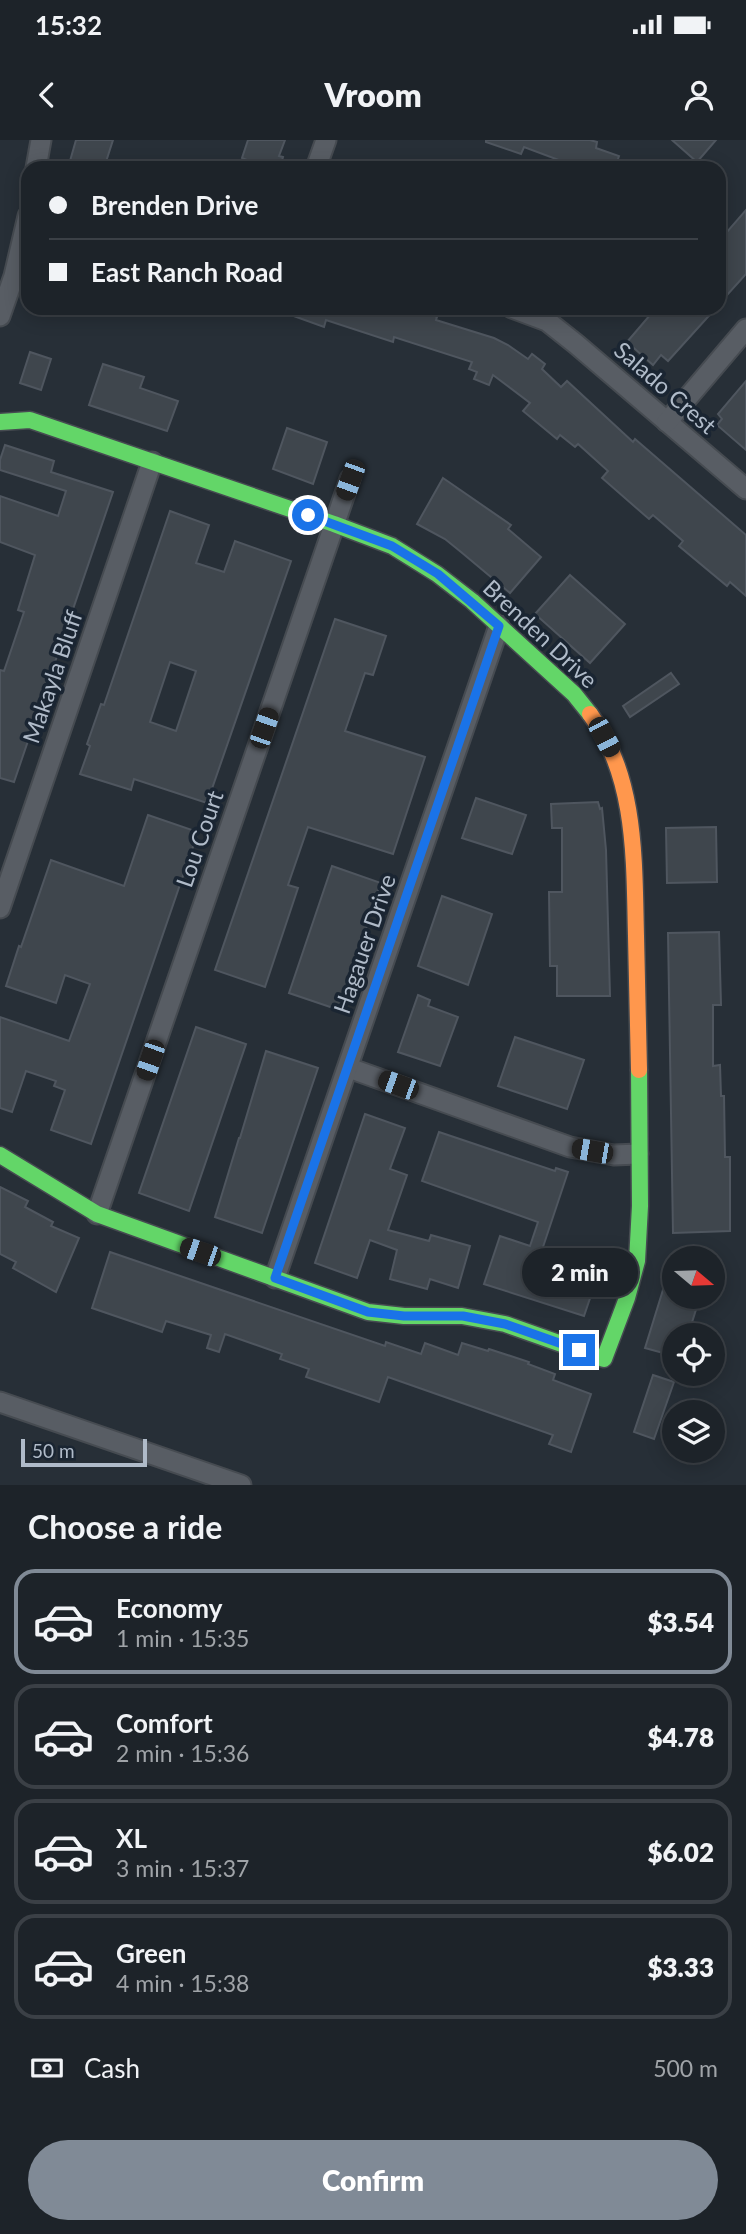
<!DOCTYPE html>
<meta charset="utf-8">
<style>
:root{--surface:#1d2329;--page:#252b31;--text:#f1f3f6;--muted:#a0a4a8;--line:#3b4046;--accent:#808a96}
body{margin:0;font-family:Lato,sans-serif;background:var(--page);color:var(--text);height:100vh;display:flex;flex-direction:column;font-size:26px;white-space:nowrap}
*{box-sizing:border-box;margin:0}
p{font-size:23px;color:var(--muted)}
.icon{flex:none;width:38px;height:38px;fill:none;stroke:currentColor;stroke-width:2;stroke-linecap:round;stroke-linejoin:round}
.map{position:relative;height:1345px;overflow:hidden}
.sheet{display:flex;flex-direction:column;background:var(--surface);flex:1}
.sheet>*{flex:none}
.hud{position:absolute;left:21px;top:21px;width:705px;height:154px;border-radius:21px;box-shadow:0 4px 18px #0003,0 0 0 2px var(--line);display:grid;align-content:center;height:154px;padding:0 28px;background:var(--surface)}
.needle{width:46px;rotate:109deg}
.controls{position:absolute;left:662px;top:1106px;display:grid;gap:14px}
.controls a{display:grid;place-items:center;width:63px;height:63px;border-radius:50%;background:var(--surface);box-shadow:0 4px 18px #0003,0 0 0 2px var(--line);font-size:35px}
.scale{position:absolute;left:21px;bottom:18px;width:126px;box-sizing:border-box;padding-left:7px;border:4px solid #b0bbc9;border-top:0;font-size:19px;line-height:24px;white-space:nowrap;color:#b0bbc9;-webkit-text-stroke:5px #1a2532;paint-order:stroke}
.end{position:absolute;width:32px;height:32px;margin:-16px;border:9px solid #1a73e8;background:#fff;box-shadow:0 0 0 4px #fff}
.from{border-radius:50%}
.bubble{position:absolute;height:49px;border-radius:24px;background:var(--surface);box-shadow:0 4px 18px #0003,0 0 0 2px var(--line);font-size:23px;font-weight:800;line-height:49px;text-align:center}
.car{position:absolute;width:21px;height:42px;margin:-21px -10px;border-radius:9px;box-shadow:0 0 5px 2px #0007;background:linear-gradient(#222 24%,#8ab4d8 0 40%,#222 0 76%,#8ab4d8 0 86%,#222 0)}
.hud b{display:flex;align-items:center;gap:24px;height:66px;font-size:26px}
.hud b+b{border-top:2px solid var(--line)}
.hud i{width:18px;height:18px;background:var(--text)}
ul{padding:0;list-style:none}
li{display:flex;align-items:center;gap:21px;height:105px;margin:0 14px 10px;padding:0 14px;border:4px solid var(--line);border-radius:21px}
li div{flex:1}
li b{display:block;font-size:26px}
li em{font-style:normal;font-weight:800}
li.selected{border-color:var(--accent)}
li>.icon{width:63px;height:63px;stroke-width:1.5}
h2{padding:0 28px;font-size:32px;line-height:84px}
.pay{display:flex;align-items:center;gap:18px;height:77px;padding:0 28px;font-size:26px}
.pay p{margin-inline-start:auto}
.primary-button{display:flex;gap:14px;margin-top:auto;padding:14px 28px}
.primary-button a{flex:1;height:80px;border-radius:42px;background:var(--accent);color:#fff;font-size:28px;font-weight:800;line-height:80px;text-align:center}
.status{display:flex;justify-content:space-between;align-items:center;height:49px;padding:0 35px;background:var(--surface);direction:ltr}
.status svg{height:19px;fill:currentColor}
header{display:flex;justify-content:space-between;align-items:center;height:91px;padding:0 28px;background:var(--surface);font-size:32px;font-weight:800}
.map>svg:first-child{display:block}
.building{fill:#3f464d;stroke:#4f565f;stroke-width:2;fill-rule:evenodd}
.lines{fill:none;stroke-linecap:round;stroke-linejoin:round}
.street-casing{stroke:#464b51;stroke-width:23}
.fast-casing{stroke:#464b51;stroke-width:19}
.slow-casing{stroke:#464b51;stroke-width:19}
.street{stroke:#585d64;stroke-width:19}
.fast{stroke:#63d668;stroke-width:16}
.slow{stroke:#ff974d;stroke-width:16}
.route{stroke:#1a73e8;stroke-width:9}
.labels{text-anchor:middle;stroke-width:7;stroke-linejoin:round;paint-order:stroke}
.street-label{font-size:23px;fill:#b0bbc9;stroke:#1a2532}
</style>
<div class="status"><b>15:32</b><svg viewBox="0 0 49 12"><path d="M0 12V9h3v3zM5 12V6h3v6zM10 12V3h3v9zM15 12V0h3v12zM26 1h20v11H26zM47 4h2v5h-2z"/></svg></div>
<header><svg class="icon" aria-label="back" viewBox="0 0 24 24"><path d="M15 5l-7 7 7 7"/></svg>Vroom<svg class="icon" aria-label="person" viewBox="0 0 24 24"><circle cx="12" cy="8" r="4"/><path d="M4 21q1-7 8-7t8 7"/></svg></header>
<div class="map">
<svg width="746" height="1345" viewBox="0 0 746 1345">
<rect width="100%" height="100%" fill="#272f37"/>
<g class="building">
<path d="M 76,0 L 113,0 L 104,28 L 68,28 Z"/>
<path d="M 248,0 L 285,0 L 279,16 L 283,17 L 280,28 L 244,28 L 247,20 L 242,18 Z"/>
<path d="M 486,0 L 590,0 L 597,2 L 596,8 L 619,16 L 615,28 L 580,28 L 524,7 L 521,14 L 486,2 Z"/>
<path d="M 672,0 L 716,0 L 697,22 Z"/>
<path d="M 746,70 L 746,134 L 719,164 L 719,101 Z"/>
<path d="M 277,168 L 414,168 L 429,173 L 437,177 L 436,180 L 494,198 L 508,205 L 528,219 L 532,214 L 545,224 L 542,229 L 561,247 L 567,241 L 633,302 L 635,299 L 746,395 L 746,456 L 730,442 L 727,446 L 679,406 L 683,401 L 653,375 L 649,379 L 602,338 L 608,331 L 578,304 L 575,307 L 560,295 L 557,299 L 523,271 L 530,263 L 493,235 L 489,245 L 474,239 L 477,232 L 469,229 L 472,222 L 394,197 L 393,202 L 326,180 L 324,187 L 277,170 Z"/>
<path d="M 656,168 L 716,168 L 668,221 L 661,215 L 653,225 L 627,202 Z"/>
<path d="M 30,212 L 51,219 L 41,250 L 20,243 Z"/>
<path d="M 103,224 L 144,237 L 140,248 L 178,261 L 167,291 L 89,265 Z"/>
<path d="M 746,241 L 746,310 L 717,285 L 722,279 L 718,274 Z"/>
<path d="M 287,288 L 327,302 L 313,344 L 273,329 Z"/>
<path d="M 5,305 L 54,321 L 51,332 L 113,352 L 14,642 L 0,638 L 0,530 L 4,531 L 24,472 L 18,470 L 35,415 L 0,402 L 0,356 L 58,376 L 66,351 L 0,330 L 0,320 Z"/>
<path d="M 443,338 L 511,385 L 508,389 L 541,417 L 510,453 L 461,412 L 445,399 L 417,384 Z"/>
<path d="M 170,371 L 209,385 L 196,423 L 224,432 L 235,401 L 291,421 L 207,663 L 134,639 L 131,650 L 80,634 L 90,606 L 87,604 L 101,564 L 104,565 ZM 170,522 L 196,531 L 176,591 L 150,582 Z"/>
<path d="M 570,435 L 625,484 L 590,523 L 535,474 Z"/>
<path d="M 335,479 L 386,496 L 373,535 L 365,533 L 345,591 L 425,617 L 393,714 L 308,687 L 288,745 L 298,748 L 265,847 L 215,830 Z"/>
<path d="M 671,533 L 679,544 L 630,577 L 623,566 Z"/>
<path d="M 476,658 L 526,675 L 512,714 L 462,698 Z"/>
<path d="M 598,662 L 600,669 L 602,668 L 606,710 L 610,856 L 557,856 L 557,826 L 550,826 L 549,752 L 562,752 L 562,688 L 552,688 L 551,664 Z"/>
<path d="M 148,675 L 198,692 L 91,1004 L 51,990 L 65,950 L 54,946 L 56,941 L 26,931 L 12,972 L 0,968 L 0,877 L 69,901 L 90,844 L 65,835 L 56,863 L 6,846 L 19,806 L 21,807 L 51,720 L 124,746 Z"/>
<path d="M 716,687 L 717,742 L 667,743 L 666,688 Z"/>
<path d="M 332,726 L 381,743 L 339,870 L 289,853 Z"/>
<path d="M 442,756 L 492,774 L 468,845 L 418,826 Z"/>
<path d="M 719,792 L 721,865 L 713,865 L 713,926 L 720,925 L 721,956 L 724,956 L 725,1017 L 730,1017 L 730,1091 L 673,1093 L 668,793 Z"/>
<path d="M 418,855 L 430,860 L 428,866 L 458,877 L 440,926 L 398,912 Z"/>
<path d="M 196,887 L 246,904 L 189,1071 L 139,1053 Z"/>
<path d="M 515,897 L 584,920 L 567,969 L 498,946 Z"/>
<path d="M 266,911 L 318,928 L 262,1093 L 215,1077 L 239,998 L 240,998 Z"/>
<path d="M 365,974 L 405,988 L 390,1029 L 407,1035 L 388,1090 L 429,1101 L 431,1095 L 470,1106 L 458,1148 L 430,1139 L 427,1149 L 390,1139 L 397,1110 L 370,1100 L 357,1138 L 315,1123 Z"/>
<path d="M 439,992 L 555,1031 L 556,1028 L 568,1032 L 542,1110 L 600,1129 L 584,1176 L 484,1144 L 500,1096 L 530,1106 L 538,1082 L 422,1041 Z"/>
<path d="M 0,1047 L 28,1061 L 25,1067 L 53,1082 L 51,1086 L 79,1098 L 56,1152 L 13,1128 L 16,1122 L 0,1114 Z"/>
<path d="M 110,1112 L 385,1206 L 386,1202 L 421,1214 L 425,1203 L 458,1215 L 462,1203 L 488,1211 L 489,1209 L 529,1222 L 528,1224 L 555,1234 L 553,1240 L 591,1254 L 571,1312 L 549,1304 L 553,1295 L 388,1237 L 379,1262 L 306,1237 L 309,1229 L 280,1219 L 282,1214 L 225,1194 L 219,1212 L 207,1208 L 211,1195 L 166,1181 L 162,1192 L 92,1168 Z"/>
<path d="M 671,1124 L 674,1125 L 674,1157 L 700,1157 L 688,1195 L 674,1195 L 674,1216 L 645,1208 Z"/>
<path d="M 653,1235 L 674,1242 L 654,1299 L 634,1292 Z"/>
</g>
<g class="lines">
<defs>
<g id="street">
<path d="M 36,28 L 41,0"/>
<path d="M 316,28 L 326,0"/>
<path d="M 512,168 L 547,181 L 576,204 L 746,349"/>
<path d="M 0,176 L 14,136 L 28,76"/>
<path d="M 667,282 L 746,189"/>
<path d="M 0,768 L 152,322"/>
<path d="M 349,928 L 570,1007 L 614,1015 L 638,1014"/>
<path d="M 97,1074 L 350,339"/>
<path d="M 275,1138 L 499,486"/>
<path d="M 0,1262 L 241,1345"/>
</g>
<g id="fast">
<path d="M 0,282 L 30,280 L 334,384 L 392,406 L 437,434 L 472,461 L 574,554 L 590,574"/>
<path d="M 0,1015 L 97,1074 L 368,1172 L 404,1176 L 462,1176 L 505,1184 L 604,1219 L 627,1158 L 637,1121 L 640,1066 L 639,930"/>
</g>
<path id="slow" d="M 590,574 C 637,637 634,721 636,796 C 637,840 638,885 639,930"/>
</defs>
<use href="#street" class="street-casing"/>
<use href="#fast" class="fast-casing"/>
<use href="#slow" class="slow-casing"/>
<use href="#street" class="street"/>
<use href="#fast" class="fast"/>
<use href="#slow" class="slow"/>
</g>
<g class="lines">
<path class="route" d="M 308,375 L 392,406 L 438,434 L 499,486 L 275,1138 L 368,1172 L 404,1176 L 463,1176 L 505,1184 L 579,1210"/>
</g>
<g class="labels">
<g class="street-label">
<text transform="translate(665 248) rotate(41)" y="8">Salado Crest</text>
<text transform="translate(540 494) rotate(43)" y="8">Brenden Drive</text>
<text transform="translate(53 537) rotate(-71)" y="8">Makayla Bluff</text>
<text transform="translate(200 699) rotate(-71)" y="8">Lou Court</text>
<text transform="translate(365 804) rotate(-71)" y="8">Hagauer Drive</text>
</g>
</g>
</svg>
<div class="controls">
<a><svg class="needle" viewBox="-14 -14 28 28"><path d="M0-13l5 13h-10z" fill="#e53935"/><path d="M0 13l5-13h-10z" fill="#a0a4a8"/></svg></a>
<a><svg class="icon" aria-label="locate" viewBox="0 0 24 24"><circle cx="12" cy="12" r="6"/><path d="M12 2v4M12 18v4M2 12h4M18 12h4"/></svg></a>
<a><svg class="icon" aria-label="layers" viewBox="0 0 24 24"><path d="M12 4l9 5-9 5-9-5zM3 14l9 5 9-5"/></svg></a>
</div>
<div class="scale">50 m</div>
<i class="end from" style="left:308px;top:375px"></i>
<i class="end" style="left:579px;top:1210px"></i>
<div class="bubble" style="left:522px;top:1108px;width:116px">2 min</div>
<i class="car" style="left:350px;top:340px;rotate:200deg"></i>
<i class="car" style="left:264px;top:588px;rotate:19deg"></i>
<i class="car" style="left:604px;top:597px;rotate:152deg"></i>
<i class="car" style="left:150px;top:920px;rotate:199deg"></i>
<i class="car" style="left:398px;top:945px;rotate:290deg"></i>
<i class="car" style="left:592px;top:1011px;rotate:280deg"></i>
<i class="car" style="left:200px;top:1112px;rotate:289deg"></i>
<div class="hud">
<b><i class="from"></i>Brenden Drive</b>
<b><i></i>East Ranch Road</b>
</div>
</div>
<section class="sheet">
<h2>Choose a ride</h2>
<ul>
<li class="selected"><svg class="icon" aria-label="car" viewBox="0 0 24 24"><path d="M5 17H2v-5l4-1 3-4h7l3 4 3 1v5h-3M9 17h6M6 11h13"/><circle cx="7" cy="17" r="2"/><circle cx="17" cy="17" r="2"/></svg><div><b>Economy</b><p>1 min · 15:35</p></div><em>$3.54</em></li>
<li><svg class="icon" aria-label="car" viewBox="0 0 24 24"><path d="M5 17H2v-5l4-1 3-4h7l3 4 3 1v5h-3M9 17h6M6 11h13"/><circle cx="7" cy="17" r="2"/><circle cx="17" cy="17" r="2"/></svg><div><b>Comfort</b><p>2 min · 15:36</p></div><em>$4.78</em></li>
<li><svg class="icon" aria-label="car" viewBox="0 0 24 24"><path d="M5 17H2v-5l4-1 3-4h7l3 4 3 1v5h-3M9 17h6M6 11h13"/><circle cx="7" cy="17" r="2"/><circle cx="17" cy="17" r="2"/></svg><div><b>XL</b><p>3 min · 15:37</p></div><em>$6.02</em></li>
<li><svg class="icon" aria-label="car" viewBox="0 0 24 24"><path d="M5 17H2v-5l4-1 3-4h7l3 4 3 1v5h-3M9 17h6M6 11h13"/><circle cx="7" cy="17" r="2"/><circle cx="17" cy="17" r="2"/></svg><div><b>Green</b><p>4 min · 15:38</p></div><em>$3.33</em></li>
</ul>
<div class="pay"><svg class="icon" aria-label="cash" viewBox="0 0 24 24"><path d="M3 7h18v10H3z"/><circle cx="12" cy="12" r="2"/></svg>Cash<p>500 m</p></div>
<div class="primary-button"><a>Confirm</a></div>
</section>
